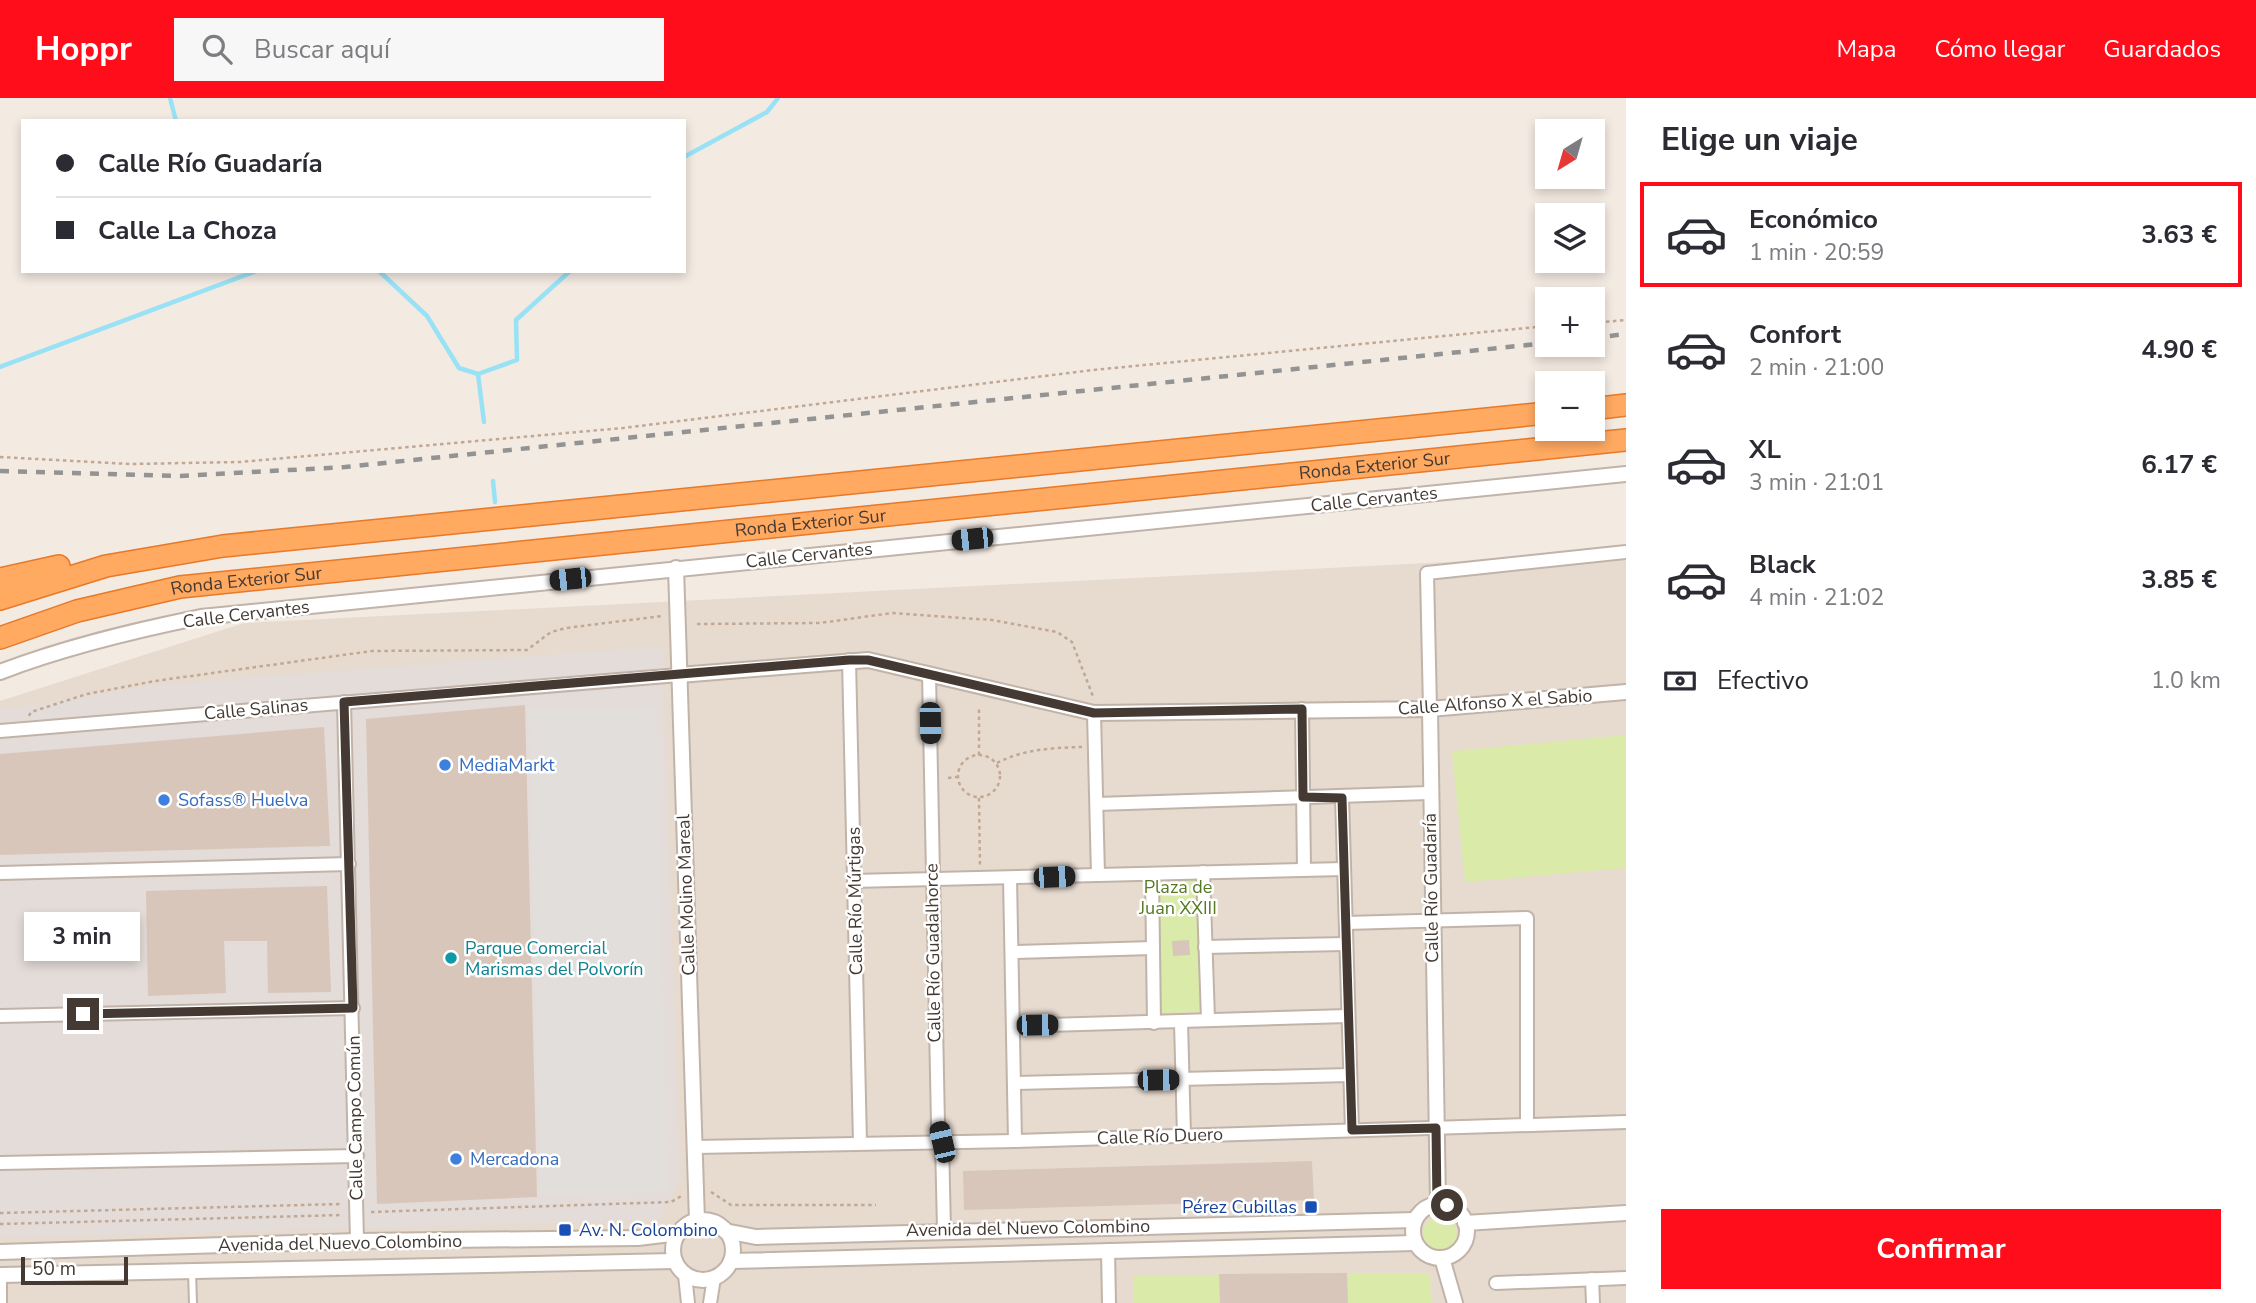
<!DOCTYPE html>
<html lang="es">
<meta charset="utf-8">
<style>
:root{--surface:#fff;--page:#f7f7f7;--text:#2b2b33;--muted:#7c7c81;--line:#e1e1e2;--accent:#ff0d1b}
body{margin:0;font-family:"Nunito Sans",sans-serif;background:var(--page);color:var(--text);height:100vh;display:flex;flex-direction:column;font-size:26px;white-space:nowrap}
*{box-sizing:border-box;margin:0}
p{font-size:23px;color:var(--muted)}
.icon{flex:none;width:38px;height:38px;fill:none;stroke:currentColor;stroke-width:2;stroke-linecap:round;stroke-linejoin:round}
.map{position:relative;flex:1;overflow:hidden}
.details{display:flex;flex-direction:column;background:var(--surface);width:630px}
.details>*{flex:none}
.guide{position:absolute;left:21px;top:21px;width:665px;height:154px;border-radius:0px;box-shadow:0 4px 10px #0003;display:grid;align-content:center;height:154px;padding:0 35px;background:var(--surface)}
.needle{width:46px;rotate:217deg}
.controls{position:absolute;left:1535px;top:21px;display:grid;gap:14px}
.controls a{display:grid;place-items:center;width:70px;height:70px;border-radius:0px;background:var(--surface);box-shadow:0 4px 10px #0003;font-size:35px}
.scale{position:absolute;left:21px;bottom:18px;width:107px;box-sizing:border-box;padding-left:7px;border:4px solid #443a33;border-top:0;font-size:19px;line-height:24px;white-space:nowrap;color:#443a33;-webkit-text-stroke:5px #fff;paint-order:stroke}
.end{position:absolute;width:32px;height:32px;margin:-16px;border:9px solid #443a33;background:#fff;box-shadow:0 0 0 4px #fff}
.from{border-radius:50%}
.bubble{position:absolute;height:49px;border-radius:0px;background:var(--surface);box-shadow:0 4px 10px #0003;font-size:23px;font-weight:700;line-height:49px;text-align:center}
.car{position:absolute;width:21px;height:42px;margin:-21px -10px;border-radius:9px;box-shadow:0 0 5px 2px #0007;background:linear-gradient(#222 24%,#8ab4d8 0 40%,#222 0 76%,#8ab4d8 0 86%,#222 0)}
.guide b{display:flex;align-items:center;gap:24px;height:66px;font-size:26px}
.guide b+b{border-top:2px solid var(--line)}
.guide i{width:18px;height:18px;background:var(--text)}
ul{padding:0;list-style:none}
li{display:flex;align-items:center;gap:21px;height:105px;margin:0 14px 10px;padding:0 21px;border:4px solid transparent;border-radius:0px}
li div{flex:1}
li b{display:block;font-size:26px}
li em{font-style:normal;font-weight:700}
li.active{border-color:var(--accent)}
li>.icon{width:63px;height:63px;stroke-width:1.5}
h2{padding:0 35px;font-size:32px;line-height:84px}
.pay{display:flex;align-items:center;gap:18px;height:77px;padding:0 35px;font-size:26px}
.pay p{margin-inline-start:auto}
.button{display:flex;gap:14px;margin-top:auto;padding:14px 35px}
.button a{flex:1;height:80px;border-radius:0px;background:var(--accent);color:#fff;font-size:28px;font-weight:700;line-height:80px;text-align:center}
header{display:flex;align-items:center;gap:42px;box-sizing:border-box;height:98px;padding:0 35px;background:var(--accent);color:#fff}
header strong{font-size:33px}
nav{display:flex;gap:38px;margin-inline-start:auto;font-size:24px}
.search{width:490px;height:63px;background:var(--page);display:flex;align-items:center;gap:18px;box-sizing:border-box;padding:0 24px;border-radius:0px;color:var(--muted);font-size:26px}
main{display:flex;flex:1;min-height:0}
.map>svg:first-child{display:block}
.residential{fill:#e7dbd0}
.industrial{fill:#e4dcd8}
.green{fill:#daeaa8}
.parking{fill:#e2dedc}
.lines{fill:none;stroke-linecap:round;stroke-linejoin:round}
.stream{stroke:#99e2f5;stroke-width:4.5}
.building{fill:#d8c6ba}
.service-casing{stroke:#c1b3a8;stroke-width:10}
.minor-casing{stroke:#c1b3a8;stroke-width:16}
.tertiary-casing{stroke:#c1b3a8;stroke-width:18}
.motorway-casing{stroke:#e77928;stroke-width:24}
.path{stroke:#c1a895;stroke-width:2.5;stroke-dasharray:3.5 3.5;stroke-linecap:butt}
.service{stroke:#fff;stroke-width:6}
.minor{stroke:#fff;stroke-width:12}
.tertiary{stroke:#fff;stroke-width:14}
.motorway{stroke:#ffa961;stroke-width:21}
.rail{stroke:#939393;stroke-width:4.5;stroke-dasharray:9 9;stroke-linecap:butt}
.route{stroke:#443a33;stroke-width:9}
.shop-dot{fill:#3f7fe0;stroke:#fff;stroke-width:2.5}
.culture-dot{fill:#0f9aa8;stroke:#fff;stroke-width:2.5}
.transit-dot{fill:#1a4fb4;stroke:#fff;stroke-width:2.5}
.labels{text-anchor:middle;stroke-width:5;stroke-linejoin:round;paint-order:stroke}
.street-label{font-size:18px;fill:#443a33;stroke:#fff}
.shop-label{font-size:18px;fill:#366cbe;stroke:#fff;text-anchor:start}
.park-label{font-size:18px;fill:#567923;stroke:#fff}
.culture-label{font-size:18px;fill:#0d838f;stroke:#fff;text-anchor:start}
.transit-label{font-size:18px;fill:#164399;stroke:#fff;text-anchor:end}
</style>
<header>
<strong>Hoppr</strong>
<div class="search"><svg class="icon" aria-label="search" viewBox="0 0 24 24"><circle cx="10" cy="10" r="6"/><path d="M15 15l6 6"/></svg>Buscar aquí</div>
<nav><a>Mapa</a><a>Cómo llegar</a><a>Guardados</a></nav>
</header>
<main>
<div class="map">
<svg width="1626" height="1205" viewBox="0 0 1626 1205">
<rect width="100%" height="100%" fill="#f3eae2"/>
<path class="residential" d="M 1626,455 L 1626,1205 L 0,1205 L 0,603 L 244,525 Z"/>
<path class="industrial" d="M 662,548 L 680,1081 L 659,1122 L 0,1140 L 0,612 L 155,587 Z"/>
<g class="green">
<path d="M 1626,637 L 1626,770 L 1465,784 L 1452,653 Z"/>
<path d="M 1158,779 L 1197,779 L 1200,914 L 1162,915 Z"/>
<circle cx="1440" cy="1136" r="17"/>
<path d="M 1430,1175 L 1431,1205 L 1133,1205 L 1133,1178 Z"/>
</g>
<path class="parking" d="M 656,608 L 667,1094 L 540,1097 L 529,611 Z"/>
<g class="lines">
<g class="stream">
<path d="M 170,0 L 176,23"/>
<path d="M 684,59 L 767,14 L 778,0"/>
<path d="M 379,173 L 427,218 L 459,270 L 478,276 L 517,262 L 516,222 L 570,173"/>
<path d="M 0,269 L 256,173"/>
<path d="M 478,276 L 484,324"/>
<path d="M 493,383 L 495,404"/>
</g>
</g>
<g class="building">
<path d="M 525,607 L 537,1099 L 377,1106 L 366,621 Z"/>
<path d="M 324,629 L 330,748 L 0,757 L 0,656 Z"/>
<path d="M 327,788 L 331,894 L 268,895 L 267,843 L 224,843 L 226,895 L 148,898 L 146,793 Z"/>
<path d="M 1189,842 L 1190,857 L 1173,858 L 1172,843 Z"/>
<path d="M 1312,1063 L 1314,1102 L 964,1112 L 963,1073 Z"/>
<path d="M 1347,1175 L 1348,1205 L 1220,1205 L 1219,1176 Z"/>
</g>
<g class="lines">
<defs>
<path id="service" d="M 192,1173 L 193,1205"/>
<g id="minor">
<path d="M 849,562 L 860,1045"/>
<path d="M 929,576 L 938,1026 L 942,1044 L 944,1132"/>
<path d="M 344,604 L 357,1143"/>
<path d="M 1302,611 L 1304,771"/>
<path d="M 1430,611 L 1427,475 L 1626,454"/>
<path d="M 1094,615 L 1098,777"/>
<path d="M 0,633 L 679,577"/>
<path d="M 1342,700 L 1352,1032"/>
<path d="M 1097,706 L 1429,695"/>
<path d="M 1203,774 L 1208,921"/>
<path d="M 0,775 L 349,766"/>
<path d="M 1152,776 L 1154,925"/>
<path d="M 1010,780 L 1015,1043"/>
<path d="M 854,783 L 1344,771"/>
<path d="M 1346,825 L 1527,820 L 1527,1027"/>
<path d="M 1205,849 L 1346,846"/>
<path d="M 1012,854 L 1153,850"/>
<path d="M 0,918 L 353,910"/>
<path d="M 1181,924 L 1184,1038"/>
<path d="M 1013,928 L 1348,918"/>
<path d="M 1014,985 L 1350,977"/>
<path d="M 694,1049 L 1015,1043 L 1626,1024"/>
<path d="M 0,1065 L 357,1058"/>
<path d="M 1108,1152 L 1109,1205"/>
<path d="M 0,1177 L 0,1205"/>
<path d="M 685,1177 L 688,1205"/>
<path d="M 1592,1181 L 1593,1205"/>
<path d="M 1496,1185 L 1626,1180"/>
<path d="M 710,1205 L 714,1180"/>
</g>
<g id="tertiary">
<path d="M 676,470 L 697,1123"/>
<path d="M 0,574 C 65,549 132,533 201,519 L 1626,376"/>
<path d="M 679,577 L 868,562 L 1094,615 L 1430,611 L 1626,594"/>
<path d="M 1430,611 L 1438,1106"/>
<circle cx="1440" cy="1133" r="27"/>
<circle cx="703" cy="1152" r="30"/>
<path d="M 1465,1125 L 1626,1115"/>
<path d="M 725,1133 L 756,1139 L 1415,1122"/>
<path d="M 0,1154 L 357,1143 L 638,1140 L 679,1135"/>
<path d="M 1442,1160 L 1455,1205"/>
<path d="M 731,1163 L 1415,1145"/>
<path d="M 0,1177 L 675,1163"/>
</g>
<g id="motorway">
<path d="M 1592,311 L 1626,307"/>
<path d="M 0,481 L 59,468"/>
<path d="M 0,501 L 106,468 L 223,448 L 1547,315"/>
<path id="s1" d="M 0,540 L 77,513 L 180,489 L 1626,342"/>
</g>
</defs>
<use href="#service" class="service-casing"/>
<use href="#minor" class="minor-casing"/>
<use href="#tertiary" class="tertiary-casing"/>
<use href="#motorway" class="motorway-casing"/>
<g class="path">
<path d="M 1592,225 L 1626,222"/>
<path d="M 0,359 L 130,366 L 240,364 L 623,330 L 1093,272 L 1547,228"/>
<path d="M 697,526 L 820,525 L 892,515 L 992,522 L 1057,534 L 1072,544 L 1094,601"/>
<path d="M 29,618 L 31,614 L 87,596 L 155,583 L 372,553 L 527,552 L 551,534 L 566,530 L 662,518"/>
<circle cx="979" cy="678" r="21"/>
<path d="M 979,657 L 979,608"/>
<path d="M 997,665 C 1024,651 1052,650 1082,649"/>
<path d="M 948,680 L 957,679"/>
<path d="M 979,700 L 980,769"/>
<path d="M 711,1094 L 731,1107 L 876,1107"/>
<path d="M 371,1114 L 671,1104 L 683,1097"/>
<path d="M 0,1115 L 341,1106"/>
<path d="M 0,1126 L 343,1117"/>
</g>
<use href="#service" class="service"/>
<use href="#minor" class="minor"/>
<use href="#tertiary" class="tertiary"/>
<use href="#motorway" class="motorway"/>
<g class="rail">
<path d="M 1592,240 L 1626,236"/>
<path d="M 0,373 L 180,378 L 345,369 L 1547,245"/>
</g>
</g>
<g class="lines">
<path class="route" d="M 83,916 L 353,910 L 344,604 L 849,562 L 868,562 L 1094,615 L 1302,611 L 1303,699 L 1342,700 L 1352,1032 L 1436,1030 L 1437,1106 L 1447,1107"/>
</g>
<g class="shop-dot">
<circle cx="445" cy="667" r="7"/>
<circle cx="164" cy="702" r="7"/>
<circle cx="456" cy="1061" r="7"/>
</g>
<circle class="culture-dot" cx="451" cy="860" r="7"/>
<g class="transit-dot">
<rect x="1304" y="1102" width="14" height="14" rx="3.5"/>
<rect x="558" y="1125" width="14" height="14" rx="3.5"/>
</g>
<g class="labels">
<g class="street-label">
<text dy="6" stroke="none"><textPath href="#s1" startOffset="1388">Ronda Exterior Sur</textPath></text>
<text transform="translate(1374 401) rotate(-6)" y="6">Calle Cervantes</text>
<text dy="6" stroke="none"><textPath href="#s1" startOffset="821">Ronda Exterior Sur</textPath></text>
<text transform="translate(809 457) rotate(-6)" y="6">Calle Cervantes</text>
<text dy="6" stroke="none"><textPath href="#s1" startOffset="254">Ronda Exterior Sur</textPath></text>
<text transform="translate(246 516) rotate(-7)" y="6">Calle Cervantes</text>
<text transform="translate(1495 604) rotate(-4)" y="6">Calle Alfonso X el Sabio</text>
<text transform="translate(256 611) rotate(-5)" y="6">Calle Salinas</text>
<text transform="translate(1431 790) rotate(-91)" y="6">Calle Río Guadaría</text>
<text transform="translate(686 797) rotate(-92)" y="6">Calle Molino Mareal</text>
<text transform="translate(855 803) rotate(-91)" y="6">Calle Río Múrtigas</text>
<text transform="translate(933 855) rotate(-91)" y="6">Calle Río Guadalhorce</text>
<text transform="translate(355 1020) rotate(-91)" y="6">Calle Campo Común</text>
<text transform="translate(1160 1038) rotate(-2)" y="6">Calle Río Duero</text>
<text transform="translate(1028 1130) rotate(-1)" y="6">Avenida del Nuevo Colombino</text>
<text transform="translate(340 1145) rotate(-1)" y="6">Avenida del Nuevo Colombino</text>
</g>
<g class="shop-label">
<text x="459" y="673">MediaMarkt</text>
<text x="178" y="708">Sofass® Huelva</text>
<text x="470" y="1067">Mercadona</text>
</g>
<g class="park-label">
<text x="1178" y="795">Plaza de<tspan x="1178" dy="21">Juan XXIII</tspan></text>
</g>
<g class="culture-label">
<text x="465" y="856">Parque Comercial<tspan x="465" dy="21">Marismas del Polvorín</tspan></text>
</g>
<g class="transit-label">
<text x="1297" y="1115">Pérez Cubillas</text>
<text x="579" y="1138" text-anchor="start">Av. N. Colombino</text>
</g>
</g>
</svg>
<div class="controls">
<a><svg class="needle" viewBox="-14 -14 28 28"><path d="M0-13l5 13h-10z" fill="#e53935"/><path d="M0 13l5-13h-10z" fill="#7c7c81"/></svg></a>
<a><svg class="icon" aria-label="layers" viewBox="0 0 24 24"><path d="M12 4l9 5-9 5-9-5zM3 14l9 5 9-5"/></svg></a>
<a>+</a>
<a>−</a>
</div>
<div class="scale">50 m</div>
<i class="end from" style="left:1447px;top:1107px"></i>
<i class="end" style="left:83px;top:916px"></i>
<div class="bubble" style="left:24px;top:814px;width:116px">3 min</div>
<i class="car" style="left:972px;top:441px;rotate:264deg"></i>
<i class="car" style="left:570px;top:481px;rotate:264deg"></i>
<i class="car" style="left:930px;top:625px;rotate:179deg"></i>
<i class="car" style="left:1054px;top:779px;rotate:88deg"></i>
<i class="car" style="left:1037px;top:927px;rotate:89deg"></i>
<i class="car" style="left:1158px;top:982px;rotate:89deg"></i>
<i class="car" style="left:942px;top:1044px;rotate:347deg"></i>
<div class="guide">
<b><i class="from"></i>Calle Río Guadaría</b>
<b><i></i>Calle La Choza</b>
</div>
</div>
<section class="details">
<h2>Elige un viaje</h2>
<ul>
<li class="active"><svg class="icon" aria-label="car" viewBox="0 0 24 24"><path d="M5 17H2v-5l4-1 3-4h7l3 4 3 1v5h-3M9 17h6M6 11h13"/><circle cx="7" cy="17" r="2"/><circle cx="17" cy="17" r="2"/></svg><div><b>Económico</b><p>1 min · 20:59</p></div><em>3.63 €</em></li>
<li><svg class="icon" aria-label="car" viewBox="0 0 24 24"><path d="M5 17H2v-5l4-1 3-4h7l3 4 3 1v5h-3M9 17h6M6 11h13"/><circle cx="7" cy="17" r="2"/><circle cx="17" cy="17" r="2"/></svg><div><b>Confort</b><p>2 min · 21:00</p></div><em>4.90 €</em></li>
<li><svg class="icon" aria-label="car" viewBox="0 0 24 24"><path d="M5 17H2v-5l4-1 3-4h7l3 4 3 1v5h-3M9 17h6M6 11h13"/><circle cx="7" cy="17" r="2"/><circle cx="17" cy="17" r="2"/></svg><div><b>XL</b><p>3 min · 21:01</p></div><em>6.17 €</em></li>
<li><svg class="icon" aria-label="car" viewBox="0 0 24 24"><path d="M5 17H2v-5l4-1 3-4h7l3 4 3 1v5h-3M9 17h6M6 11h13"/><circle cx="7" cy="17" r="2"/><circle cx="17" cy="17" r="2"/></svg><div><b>Black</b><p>4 min · 21:02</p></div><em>3.85 €</em></li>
</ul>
<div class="pay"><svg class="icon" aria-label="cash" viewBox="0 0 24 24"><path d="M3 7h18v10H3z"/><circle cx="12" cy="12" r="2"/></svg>Efectivo<p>1.0 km</p></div>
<div class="button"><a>Confirmar</a></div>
</section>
</main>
